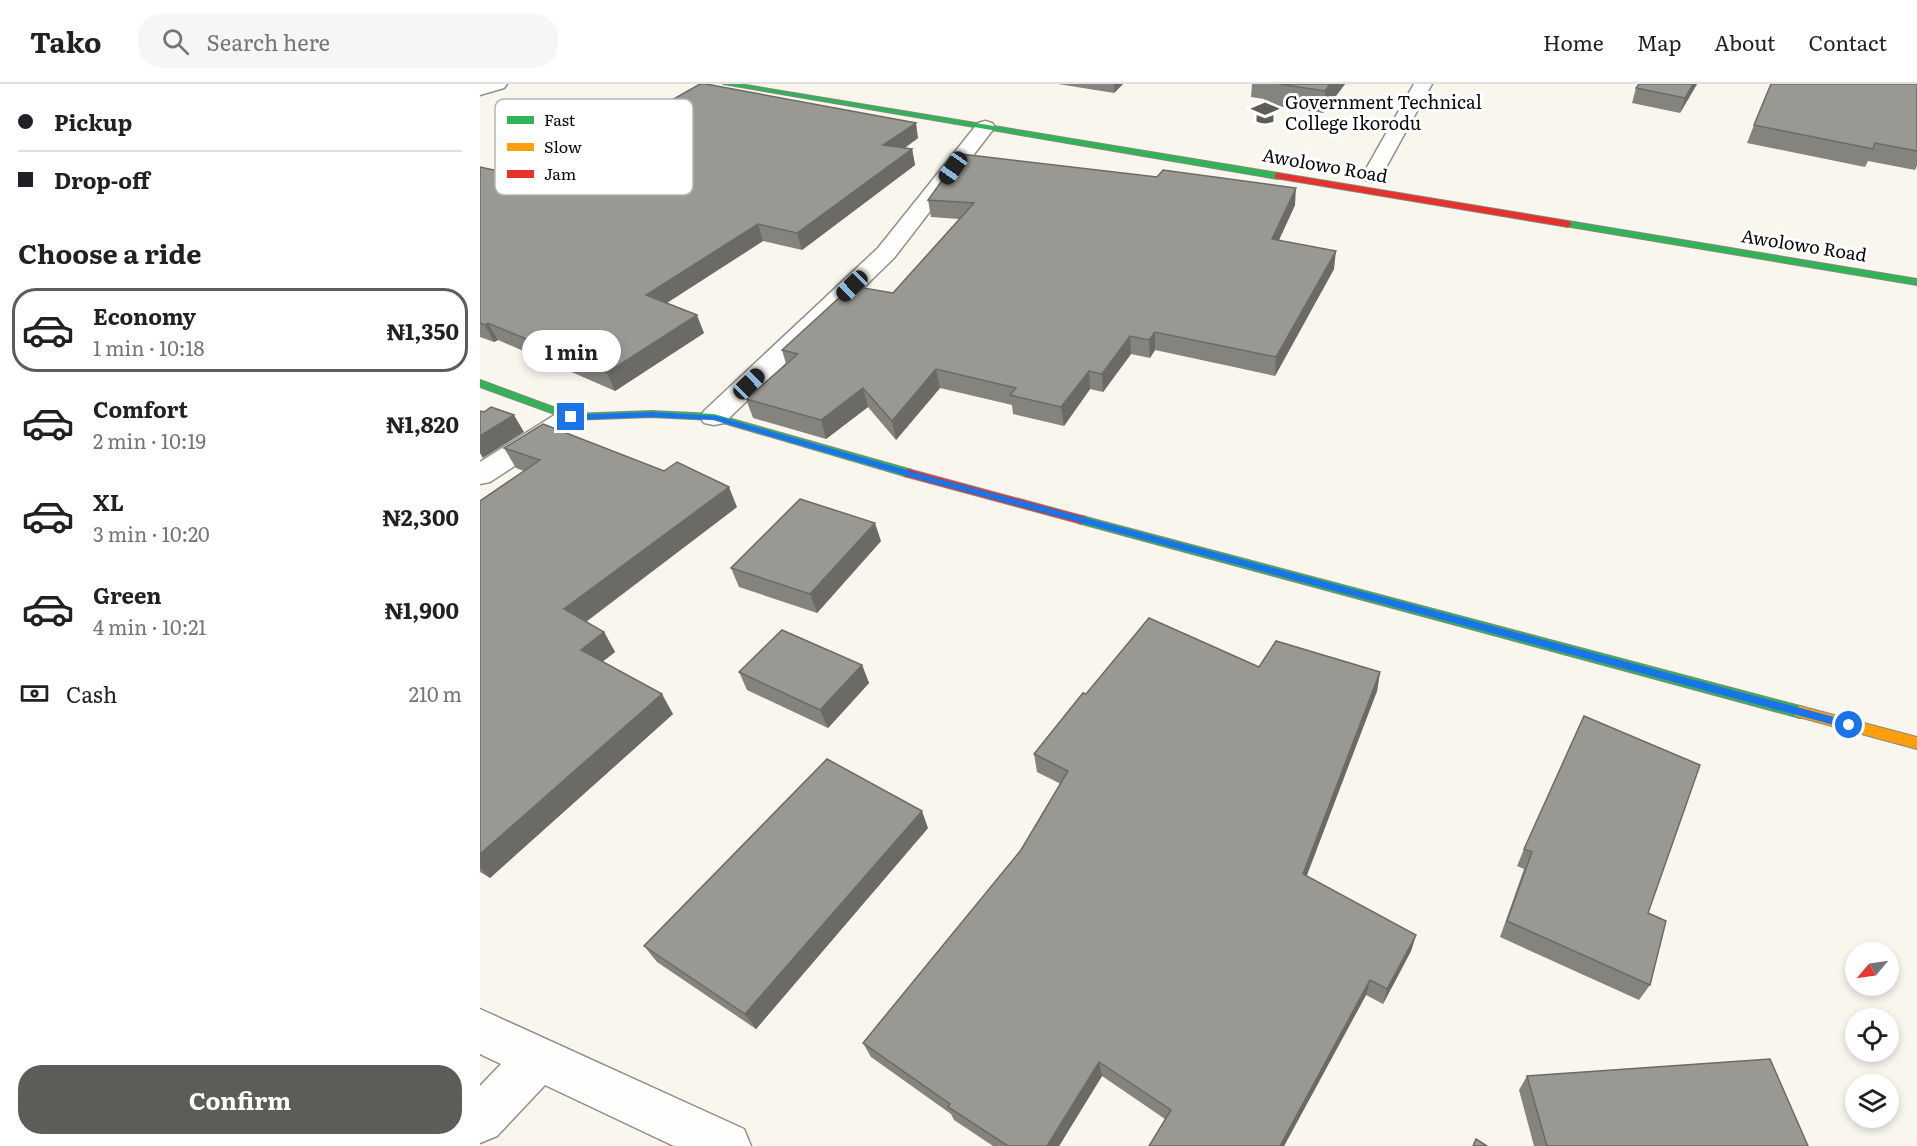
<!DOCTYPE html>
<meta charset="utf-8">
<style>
:root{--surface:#fff;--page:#f6f6f6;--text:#202124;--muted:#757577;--line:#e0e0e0;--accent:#5d5c59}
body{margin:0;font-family:Literata,serif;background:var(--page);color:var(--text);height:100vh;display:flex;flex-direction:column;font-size:22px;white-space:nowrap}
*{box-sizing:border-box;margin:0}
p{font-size:20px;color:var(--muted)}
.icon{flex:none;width:33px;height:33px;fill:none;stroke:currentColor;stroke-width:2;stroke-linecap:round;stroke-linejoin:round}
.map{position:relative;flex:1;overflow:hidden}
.details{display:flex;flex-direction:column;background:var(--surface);width:480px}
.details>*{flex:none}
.guide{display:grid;align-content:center;height:132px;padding:0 18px;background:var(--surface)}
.needle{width:39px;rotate:241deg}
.tools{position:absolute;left:1365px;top:858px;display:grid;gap:12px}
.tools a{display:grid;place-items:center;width:54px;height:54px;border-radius:50%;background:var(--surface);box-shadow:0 3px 9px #0003;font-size:30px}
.end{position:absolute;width:27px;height:27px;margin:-14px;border:8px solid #1a73e8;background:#fff;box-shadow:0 0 0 3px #fff}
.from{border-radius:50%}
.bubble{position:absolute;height:42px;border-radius:21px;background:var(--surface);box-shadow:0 3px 9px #0003;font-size:20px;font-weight:700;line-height:42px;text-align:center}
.car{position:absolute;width:18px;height:36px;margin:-18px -9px;border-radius:8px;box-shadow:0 0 4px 2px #0007;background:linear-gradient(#222 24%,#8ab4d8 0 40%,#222 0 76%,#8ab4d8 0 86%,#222 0)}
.guide b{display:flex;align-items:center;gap:21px;height:57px;font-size:22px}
.guide b+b{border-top:2px solid var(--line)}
.guide i{width:15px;height:15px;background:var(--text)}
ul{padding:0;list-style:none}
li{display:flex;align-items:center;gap:18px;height:84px;margin:0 12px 9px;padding:0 6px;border:3px solid transparent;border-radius:24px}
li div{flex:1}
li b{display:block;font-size:22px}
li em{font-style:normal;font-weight:700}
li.selected{border-color:var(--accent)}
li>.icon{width:54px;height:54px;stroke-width:1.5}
h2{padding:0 18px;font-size:27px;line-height:72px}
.pay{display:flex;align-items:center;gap:15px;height:66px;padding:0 18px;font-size:22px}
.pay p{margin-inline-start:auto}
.primary-button{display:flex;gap:12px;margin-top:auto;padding:12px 18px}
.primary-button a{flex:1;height:69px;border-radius:24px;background:var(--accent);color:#fff;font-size:24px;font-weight:700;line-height:69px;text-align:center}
header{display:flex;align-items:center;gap:36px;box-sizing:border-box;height:84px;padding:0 30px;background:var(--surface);border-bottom:2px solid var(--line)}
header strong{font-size:28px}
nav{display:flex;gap:33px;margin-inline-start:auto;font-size:21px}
.search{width:420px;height:54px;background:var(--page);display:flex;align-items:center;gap:15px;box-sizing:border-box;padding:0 21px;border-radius:24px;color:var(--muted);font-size:22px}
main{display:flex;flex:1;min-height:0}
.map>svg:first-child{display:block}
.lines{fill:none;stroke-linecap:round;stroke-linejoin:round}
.street-casing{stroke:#91908c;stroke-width:3}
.fast-casing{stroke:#878682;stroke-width:2}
.slow-casing{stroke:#878682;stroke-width:2}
.jam-casing{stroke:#878682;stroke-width:2}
.street{fill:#fefefc;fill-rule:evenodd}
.fast{fill:#30b455;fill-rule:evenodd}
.slow{fill:#ff9f0a;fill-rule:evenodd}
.jam{fill:#e5322d;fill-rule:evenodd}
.wall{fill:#84837e}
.shaded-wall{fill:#6c6a67}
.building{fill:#9a9893;stroke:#6c6a67;stroke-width:1.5}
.route{fill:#1a73e8}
.labels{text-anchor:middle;stroke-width:6;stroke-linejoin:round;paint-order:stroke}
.far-poi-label{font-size:18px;fill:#090909;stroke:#fff;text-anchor:start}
.far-street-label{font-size:18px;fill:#090909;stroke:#fff}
.key{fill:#fff;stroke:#b5b5b5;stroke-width:1.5}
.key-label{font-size:16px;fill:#090909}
</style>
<header>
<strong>Tako</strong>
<div class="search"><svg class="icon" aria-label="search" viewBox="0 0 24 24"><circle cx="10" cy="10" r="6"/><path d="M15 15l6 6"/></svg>Search here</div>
<nav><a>Home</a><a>Map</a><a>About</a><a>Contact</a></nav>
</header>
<main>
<section class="details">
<div class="guide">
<b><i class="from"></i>Pickup</b>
<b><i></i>Drop-off</b>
</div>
<h2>Choose a ride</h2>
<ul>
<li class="selected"><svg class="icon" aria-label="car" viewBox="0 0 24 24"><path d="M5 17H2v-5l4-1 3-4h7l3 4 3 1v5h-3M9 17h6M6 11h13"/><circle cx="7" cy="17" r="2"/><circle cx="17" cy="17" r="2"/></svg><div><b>Economy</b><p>1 min · 10:18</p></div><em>₦1,350</em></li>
<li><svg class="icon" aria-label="car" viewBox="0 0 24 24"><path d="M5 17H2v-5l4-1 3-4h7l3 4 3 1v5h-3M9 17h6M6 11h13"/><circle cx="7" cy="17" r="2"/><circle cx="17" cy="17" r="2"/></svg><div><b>Comfort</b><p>2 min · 10:19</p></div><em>₦1,820</em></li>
<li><svg class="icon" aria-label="car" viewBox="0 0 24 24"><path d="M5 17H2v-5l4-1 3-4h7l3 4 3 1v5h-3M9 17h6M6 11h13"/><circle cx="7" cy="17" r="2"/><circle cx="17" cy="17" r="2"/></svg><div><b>XL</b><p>3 min · 10:20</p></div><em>₦2,300</em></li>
<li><svg class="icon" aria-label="car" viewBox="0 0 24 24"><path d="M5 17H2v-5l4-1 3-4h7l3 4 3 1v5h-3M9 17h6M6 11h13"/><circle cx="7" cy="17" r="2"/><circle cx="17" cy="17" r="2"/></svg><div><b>Green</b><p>4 min · 10:21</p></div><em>₦1,900</em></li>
</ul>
<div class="pay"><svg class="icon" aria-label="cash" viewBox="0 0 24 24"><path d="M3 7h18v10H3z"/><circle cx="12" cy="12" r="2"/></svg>Cash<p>210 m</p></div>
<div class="primary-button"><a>Confirm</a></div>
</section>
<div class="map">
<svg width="1437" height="1062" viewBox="0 0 1437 1062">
<rect width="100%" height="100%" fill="#f8f6ed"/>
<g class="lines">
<defs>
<g id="street">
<path d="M 0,0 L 27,0 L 24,4 L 0,11 Z"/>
<path d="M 934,0 L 952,0 L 899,96 L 892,98 L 885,96 L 882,92 Z"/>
<path d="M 505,37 L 512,39 L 515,43 L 414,174 L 244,339 L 234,341 L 224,339 L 220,333 L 224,327 L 398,164 L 498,39 Z"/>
<path d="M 91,325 L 101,327 L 105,333 L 101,339 L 10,398 L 0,400 L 0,378 L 81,327 Z"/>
<path d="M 0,925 L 264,1045 L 271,1062 L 194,1062 L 65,1001 L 17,1052 L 0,1059 L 0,1002 L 21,980 L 0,970 Z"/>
</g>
<g id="fast">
<path d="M 243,0 L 260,0 L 798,89 L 802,92 L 798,95 Z"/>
<path d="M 1088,137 L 1437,195 L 1437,201 L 1085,142 L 1084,140 Z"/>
<path d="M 0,296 L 92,330 L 171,327 L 234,330 L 432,386 L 434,389 L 428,393 L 233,336 L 171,333 L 91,336 L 0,303 Z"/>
<path d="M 602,432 L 1320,622 L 1325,624 L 1327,628 L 1325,632 L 1320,634 L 598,439 L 596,436 L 598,433 Z"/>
</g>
<path id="slow" d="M 1320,622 L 1437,653 L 1437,665 L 1315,632 L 1313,628 L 1315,624 Z"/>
<g id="jam">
<path d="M 798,89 L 1088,137 L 1092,140 L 1088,143 L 795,94 L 795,90 Z"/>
<path d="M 428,385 L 606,433 L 608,436 L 602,440 L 424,392 L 422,389 Z"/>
</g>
</defs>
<use href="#street" class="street-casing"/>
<use href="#fast" class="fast-casing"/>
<use href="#slow" class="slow-casing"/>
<use href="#jam" class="jam-casing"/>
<use href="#street" class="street"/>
<use href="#fast" class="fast"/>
<use href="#slow" class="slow"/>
<use href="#jam" class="jam"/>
</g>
<g class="wall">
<path d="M 578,0 L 643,0 L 634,9 Z"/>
<path d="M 772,0 L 865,0 L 843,29 L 784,20 L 784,15 L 771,13 Z"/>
<path d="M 1217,0 L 1200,29 L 1152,19 L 1156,4 Z"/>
<path d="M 1437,0 L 1437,82 L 1435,86 L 1388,77 L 1385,83 L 1267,59 L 1274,41 Z"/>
<path d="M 162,33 L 438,54 L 425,64 L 432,65 L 435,81 L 322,166 L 283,157 L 186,219 L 224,249 L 135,307 L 18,256 L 14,258 L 0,253 L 0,83 L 73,99 L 167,47 Z"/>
<path d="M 448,116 L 815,121 L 799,156 L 854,185 L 795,292 L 675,266 L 670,274 L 651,270 L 623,308 L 610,305 L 584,342 L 533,330 L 532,321 L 460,304 L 416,356 L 388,323 L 346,355 L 273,334 L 266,315 L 306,280 L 302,266 L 413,209 L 479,135 L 451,133 Z"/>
<path d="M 24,364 L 257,423 L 106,538 L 124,548 L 135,568 L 122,578 L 193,630 L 10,794 L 0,788 L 0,417 L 44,387 L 36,384 Z"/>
<path d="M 401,457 L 337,529 L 259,503 L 251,484 Z"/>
<path d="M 382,581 L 389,599 L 348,644 L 267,606 L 259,588 Z"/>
<path d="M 779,583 L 900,588 L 897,607 L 826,792 L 936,851 L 931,867 L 903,920 L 886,911 L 804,1062 L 669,1062 L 685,1035 L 622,992 L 579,1062 L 513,1062 L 474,1036 L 471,1030 L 391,973 L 383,959 L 541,766 L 581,700 L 557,688 L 554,670 L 606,610 Z"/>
<path d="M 448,744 L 276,945 L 177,878 L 164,862 Z"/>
<path d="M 1044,765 L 1168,829 L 1170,901 L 1159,916 L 1020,853 L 1044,785 L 1037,782 Z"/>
<path d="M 1047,992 L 1328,1062 L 1054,1062 L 1039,1006 Z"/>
</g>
<g class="shaded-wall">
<path d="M 634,0 L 643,0 L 634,9 Z"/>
<path d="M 850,0 L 865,0 L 843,29 L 845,7 Z"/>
<path d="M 1213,0 L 1217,0 L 1200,29 L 1205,14 Z"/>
<path d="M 436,39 L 438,54 L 406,77 L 403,61 Z"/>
<path d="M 432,65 L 435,81 L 322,166 L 317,149 Z"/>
<path d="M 816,104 L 815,121 L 791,173 L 792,155 Z"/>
<path d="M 278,140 L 283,157 L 173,228 L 166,211 Z"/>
<path d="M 856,167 L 854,185 L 795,292 L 796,273 Z"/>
<path d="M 217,231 L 224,249 L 135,307 L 127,289 Z"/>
<path d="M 8,239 L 18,256 L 14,258 L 5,241 Z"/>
<path d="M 675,248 L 675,266 L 670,274 L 669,256 Z"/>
<path d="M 650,252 L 651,270 L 623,308 L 622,290 Z"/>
<path d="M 456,285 L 460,304 L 416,356 L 412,337 Z"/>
<path d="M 609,287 L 610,305 L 584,342 L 581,323 Z"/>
<path d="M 383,304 L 388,323 L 346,355 L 341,336 Z"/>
<path d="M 34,331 L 44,348 L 3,374 L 0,369 L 0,352 Z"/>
<path d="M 249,403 L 257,423 L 96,545 L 84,525 Z"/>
<path d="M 395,439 L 401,457 L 337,529 L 330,510 Z"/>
<path d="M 124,548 L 135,568 L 113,585 L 101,566 Z"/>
<path d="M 382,581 L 389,599 L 348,644 L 340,626 Z"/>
<path d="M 900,588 L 897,607 L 821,807 L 823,790 Z"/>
<path d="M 182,610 L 193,630 L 10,794 L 0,784 L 0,770 Z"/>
<path d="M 442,727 L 448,744 L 276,945 L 265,930 Z"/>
<path d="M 936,851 L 931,867 L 903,920 L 907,905 Z"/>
<path d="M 890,896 L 886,911 L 804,1062 L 800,1062 Z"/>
<path d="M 619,978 L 622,992 L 579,1062 L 567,1062 Z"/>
</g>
<g class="building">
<path d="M 220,0 L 226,0 L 436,39 L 403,61 L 432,65 L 317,149 L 278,140 L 166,211 L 217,231 L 127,289 L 8,239 L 5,241 L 0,239 L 0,83 L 73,99 L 184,38 L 162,33 Z"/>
<path d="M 799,0 L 850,0 L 845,7 Z"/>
<path d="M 1159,0 L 1213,0 L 1205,14 L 1156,4 Z"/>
<path d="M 1291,0 L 1437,0 L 1437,67 L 1395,59 L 1393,65 L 1274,41 Z"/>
<path d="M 481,70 L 677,93 L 683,86 L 816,104 L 792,155 L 856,167 L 796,273 L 675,248 L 669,256 L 650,252 L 622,290 L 609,287 L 581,323 L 530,311 L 536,304 L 456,285 L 412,337 L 383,304 L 341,336 L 266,315 L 318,270 L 302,266 L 372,202 L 413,209 L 494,119 L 448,116 Z"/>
<path d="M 11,323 L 34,331 L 0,352 L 0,327 L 4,328 Z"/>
<path d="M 63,340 L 184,387 L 197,378 L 249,403 L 84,525 L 124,548 L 101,566 L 182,610 L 0,770 L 0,417 L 60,376 L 24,364 Z"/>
<path d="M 320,415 L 395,439 L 330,510 L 251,484 Z"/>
<path d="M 669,534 L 779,583 L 796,557 L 900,588 L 823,790 L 936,851 L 907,905 L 890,896 L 800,1062 L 669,1062 L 691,1026 L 619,978 L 567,1062 L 528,1062 L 468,1023 L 470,1020 L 383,959 L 541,766 L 588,687 L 554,670 L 603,609 L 606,610 Z"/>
<path d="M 302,546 L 382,581 L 340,626 L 259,588 Z"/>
<path d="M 1104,632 L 1220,681 L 1168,829 L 1186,837 L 1170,901 L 1027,837 L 1052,768 L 1044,765 Z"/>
<path d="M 347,675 L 442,727 L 265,930 L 164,862 Z"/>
<path d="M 1290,975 L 1328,1062 L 1067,1062 L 1047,992 Z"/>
<path d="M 996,1055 L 1007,1062 L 993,1062 Z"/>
</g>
<path class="route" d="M 171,328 L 237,332 L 437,389 L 1369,637 L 1374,641 L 1369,645 L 431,393 L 234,336 L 171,333 L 91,336 L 87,333 L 91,331 Z"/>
<defs>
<symbol id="school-bare" viewBox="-9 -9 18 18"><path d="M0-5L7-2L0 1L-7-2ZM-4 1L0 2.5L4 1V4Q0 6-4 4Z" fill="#5d5c59" stroke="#fff" stroke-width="2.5" paint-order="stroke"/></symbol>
</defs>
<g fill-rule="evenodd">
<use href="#school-bare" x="766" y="10" width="38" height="38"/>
</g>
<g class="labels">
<g class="far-poi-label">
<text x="805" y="25">Government Technical<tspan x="805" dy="21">College Ikorodu</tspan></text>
</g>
<g class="far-street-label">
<text transform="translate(845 82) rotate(10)" y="6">Awolowo Road</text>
<text transform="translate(1324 162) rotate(9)" y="6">Awolowo Road</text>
</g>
</g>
<rect x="15" y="15" width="198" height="96" rx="9" class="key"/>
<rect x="27" y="32" width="27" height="8" fill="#30b455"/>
<rect x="27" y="59" width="27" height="8" fill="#ff9f0a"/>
<rect x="27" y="86" width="27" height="8" fill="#e5322d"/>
<g class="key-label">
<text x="64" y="42">Fast</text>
<text x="64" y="69">Slow</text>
<text x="64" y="96">Jam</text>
</g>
</svg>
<div class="tools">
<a><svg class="needle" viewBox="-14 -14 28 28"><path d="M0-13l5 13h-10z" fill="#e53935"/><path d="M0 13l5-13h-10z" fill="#757577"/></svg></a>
<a><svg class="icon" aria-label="locate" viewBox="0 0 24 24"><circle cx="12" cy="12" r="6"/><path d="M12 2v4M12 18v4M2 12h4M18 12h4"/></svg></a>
<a><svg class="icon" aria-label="layers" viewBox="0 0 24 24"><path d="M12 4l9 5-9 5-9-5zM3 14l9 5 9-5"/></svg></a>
</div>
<i class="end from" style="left:1369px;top:641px"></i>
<i class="end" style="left:91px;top:333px"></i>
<div class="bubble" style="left:42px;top:246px;width:99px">1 min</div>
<i class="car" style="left:473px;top:84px;rotate:215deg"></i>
<i class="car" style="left:372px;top:202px;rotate:226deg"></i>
<i class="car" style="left:269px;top:300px;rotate:46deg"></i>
</div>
</main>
